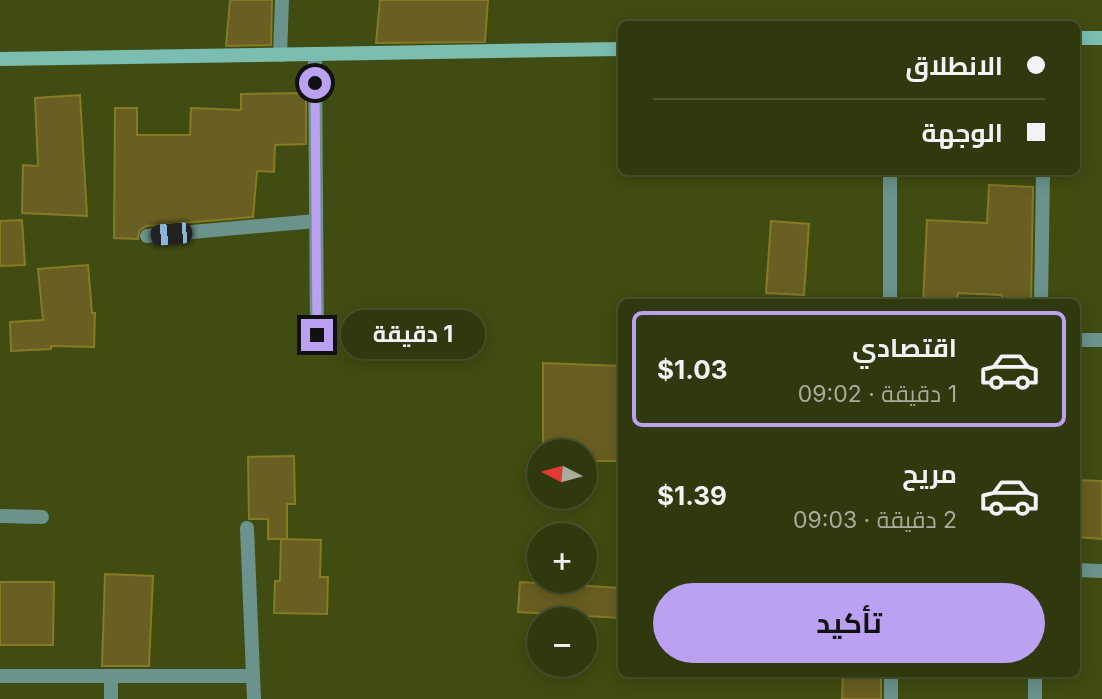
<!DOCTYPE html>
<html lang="ar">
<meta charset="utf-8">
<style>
:root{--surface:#30390d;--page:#384016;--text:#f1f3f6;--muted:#a8ac9d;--line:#4b532e;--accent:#bca0f2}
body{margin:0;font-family:Inter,Cairo,sans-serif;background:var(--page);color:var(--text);direction:rtl;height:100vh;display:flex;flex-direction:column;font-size:26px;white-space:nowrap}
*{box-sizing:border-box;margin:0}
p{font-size:23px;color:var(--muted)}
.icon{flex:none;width:38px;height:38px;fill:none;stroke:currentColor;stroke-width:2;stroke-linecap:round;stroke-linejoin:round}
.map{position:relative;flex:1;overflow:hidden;direction:ltr}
.sheet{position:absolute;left:618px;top:299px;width:462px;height:378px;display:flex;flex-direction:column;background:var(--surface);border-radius:10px;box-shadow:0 4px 18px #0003,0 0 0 2px var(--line);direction:rtl}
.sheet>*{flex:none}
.top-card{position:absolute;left:618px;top:21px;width:462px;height:154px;border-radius:10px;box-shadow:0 4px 18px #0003,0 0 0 2px var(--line);direction:rtl;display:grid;align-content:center;height:154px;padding:0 35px;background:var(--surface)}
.needle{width:46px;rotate:276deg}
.fabs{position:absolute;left:527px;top:439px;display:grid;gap:14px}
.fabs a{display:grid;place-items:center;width:70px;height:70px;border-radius:50%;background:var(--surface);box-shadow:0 4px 18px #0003,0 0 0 2px var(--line);font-size:35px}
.end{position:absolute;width:32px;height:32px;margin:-16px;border:9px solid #bca0f2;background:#111;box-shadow:0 0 0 4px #111}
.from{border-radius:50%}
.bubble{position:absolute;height:49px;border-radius:24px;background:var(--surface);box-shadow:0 4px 18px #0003,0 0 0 2px var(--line);font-size:23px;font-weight:700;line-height:49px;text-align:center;direction:rtl}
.car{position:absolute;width:21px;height:42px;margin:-21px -10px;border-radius:9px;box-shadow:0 0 5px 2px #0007;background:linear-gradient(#222 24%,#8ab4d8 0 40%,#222 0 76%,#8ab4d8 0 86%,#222 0)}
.top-card b{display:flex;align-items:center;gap:24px;height:66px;font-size:26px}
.top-card b+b{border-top:2px solid var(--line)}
.top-card i{width:18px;height:18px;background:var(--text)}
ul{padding:12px 0 0;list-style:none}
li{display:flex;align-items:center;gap:21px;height:116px;margin:0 14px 10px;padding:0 21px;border:4px solid transparent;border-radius:10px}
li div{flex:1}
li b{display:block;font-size:26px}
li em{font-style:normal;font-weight:700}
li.current{border-color:var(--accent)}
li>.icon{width:63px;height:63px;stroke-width:1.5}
.primary-button{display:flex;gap:14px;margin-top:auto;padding:14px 35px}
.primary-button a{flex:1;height:80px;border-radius:42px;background:var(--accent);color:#111;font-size:28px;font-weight:700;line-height:80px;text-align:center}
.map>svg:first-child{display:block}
.building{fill:#695f22;stroke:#867a25;stroke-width:2}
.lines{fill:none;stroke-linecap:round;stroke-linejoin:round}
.street{stroke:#6a938b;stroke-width:14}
.secondary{stroke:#7bbeb1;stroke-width:14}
.route{stroke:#bca0f2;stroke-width:9}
</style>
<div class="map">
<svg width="1102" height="699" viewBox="0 0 1102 699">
<rect width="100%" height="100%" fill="#404c11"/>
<g class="building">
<path d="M 230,0 L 272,0 L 271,45 L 226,46 Z"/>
<path d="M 380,0 L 488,0 L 485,42 L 376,43 Z"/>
<path d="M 306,93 L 306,144 L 275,145 L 274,172 L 257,171 L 253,217 L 146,226 L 139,231 L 138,239 L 114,238 L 115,108 L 137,108 L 137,135 L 190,135 L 191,108 L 241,110 L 241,94 Z"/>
<path d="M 80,95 L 87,216 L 22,213 L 23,165 L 38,166 L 35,98 Z"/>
<path d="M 989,185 L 1033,187 L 1031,303 L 1002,303 L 1002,295 L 958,293 L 957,303 L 923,303 L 927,220 L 987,223 Z"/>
<path d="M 22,220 L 25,265 L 0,266 L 0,221 Z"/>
<path d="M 771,221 L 809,224 L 804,295 L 766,293 Z"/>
<path d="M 88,265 L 92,313 L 95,313 L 94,347 L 51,346 L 51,349 L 11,351 L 10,322 L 43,320 L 38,269 Z"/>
<path d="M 543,363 L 621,366 L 621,461 L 584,461 L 584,452 L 543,452 Z"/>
<path d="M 294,456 L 295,504 L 287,504 L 287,539 L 268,539 L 268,519 L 249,519 L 248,457 Z"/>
<path d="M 1076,480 L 1102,481 L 1102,539 L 1076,537 Z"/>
<path d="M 281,539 L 321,540 L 320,577 L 328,577 L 327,614 L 274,613 L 275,581 L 280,581 Z"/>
<path d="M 105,574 L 153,576 L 149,666 L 102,666 Z"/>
<path d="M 0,582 L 54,582 L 53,645 L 0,645 Z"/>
<path d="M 520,582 L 621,588 L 621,618 L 518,612 Z"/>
<path d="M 843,674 L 881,674 L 881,699 L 842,699 Z"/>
</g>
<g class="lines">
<g class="street">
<path d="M 280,55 L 282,0"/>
<path d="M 315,55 L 317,336"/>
<path d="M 890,172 L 890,303"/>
<path d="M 147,236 L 316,221"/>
<path d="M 1041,303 L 1043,172"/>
<path d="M 1076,340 L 1102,340"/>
<path d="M 0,516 L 42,517"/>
<path d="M 247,528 L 254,699"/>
<path d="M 1076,570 L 1102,571"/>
<path d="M 891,674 L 891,699"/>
<path d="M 0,676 L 253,676"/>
<path d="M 111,676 L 111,699"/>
<path d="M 1035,699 L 1035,674"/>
</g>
<g class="secondary">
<path d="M 1076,38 L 1102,38"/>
<path d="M 0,59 L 621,49"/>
</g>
</g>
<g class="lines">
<path class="route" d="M 315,83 L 317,335"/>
</g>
</svg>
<div class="fabs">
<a><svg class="needle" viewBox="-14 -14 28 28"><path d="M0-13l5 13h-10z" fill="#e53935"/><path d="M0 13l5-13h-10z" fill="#a8ac9d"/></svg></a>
<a>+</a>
<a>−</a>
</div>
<i class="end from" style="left:315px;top:83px"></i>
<i class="end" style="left:317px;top:335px"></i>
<div class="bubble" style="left:341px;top:310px;width:144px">1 دقيقة</div>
<i class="car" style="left:171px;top:234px;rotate:265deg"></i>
<div class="top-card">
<b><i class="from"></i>الانطلاق</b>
<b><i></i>الوجهة</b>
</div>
<section class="sheet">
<ul>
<li class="current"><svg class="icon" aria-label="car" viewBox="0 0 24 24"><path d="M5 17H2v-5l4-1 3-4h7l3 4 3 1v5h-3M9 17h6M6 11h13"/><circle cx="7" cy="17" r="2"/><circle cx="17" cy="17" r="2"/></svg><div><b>اقتصادي</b><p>1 دقيقة · 09:02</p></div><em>$1.03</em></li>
<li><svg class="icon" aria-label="car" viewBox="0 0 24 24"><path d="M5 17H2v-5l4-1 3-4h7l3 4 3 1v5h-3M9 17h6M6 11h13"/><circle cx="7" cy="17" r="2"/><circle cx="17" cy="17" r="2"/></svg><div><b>مريح</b><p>2 دقيقة · 09:03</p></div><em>$1.39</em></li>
</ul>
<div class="primary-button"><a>تأكيد</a></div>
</section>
</div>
